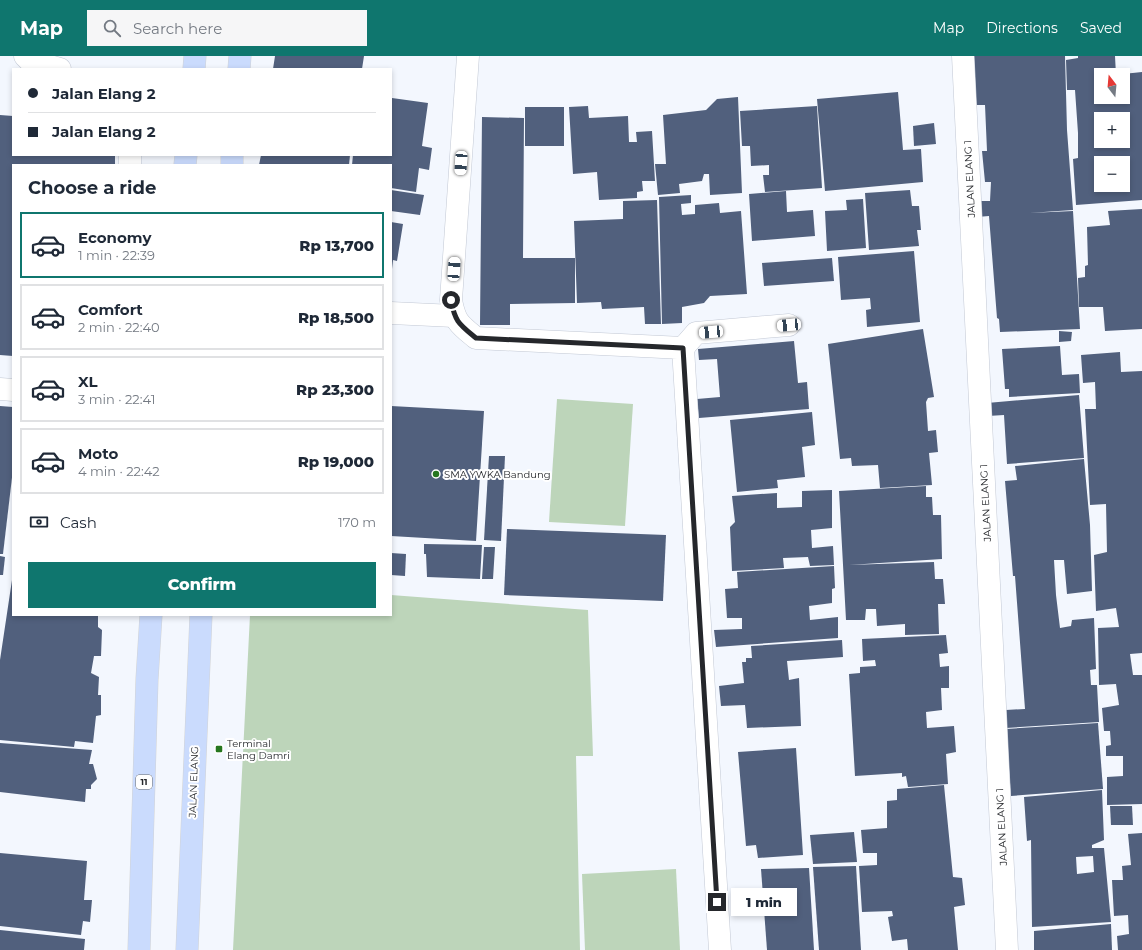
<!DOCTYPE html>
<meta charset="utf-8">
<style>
:root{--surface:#fff;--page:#f6f6f7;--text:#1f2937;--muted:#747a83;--line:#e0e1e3;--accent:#0f766e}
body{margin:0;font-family:Montserrat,sans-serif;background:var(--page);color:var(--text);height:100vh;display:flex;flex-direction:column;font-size:15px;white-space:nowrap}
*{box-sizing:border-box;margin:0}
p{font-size:13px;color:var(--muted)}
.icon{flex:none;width:22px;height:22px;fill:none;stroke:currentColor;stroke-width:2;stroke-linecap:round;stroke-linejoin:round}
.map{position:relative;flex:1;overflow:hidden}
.drawer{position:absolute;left:12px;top:108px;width:380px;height:452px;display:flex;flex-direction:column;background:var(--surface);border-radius:0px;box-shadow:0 2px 6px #0003}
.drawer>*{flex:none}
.top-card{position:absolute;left:12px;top:12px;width:380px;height:88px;border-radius:0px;box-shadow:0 2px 6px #0003;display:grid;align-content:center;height:88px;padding:0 16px;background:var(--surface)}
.needle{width:26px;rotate:344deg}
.fabs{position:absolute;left:1094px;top:12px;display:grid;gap:8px}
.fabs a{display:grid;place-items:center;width:36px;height:36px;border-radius:0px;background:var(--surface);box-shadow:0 2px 6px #0003;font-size:20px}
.end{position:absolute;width:18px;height:18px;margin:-9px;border:5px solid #25272b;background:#fff;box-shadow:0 0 0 2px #fff}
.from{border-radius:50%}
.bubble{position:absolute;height:28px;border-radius:0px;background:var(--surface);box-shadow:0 2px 6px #0003;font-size:13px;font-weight:800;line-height:28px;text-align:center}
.car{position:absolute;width:12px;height:24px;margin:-12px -6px;border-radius:5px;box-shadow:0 0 3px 1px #0007;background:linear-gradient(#fff 24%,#345 0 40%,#fff 0 76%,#345 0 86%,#fff 0)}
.top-card b{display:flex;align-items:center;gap:14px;height:38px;font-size:15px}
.top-card b+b{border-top:1px solid var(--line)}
.top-card i{width:10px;height:10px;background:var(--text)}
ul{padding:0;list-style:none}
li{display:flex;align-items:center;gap:12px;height:66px;margin:0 8px 6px;padding:0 8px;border:2px solid var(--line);border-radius:0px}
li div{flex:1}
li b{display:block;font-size:15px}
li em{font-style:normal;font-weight:800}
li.on{border-color:var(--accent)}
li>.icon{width:36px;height:36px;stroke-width:1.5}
h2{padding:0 16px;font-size:18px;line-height:48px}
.pay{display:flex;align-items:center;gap:10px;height:44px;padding:0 16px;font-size:15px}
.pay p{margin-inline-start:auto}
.cta{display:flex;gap:8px;margin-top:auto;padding:8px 16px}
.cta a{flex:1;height:46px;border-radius:0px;background:var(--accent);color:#fff;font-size:16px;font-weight:800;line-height:46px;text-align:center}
header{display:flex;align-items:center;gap:24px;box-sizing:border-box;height:56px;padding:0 20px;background:var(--accent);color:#fff}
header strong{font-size:19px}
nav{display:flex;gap:22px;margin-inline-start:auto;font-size:14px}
.search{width:280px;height:36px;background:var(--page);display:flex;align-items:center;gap:10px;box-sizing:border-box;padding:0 14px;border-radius:0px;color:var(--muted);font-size:15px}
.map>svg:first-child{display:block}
.green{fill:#bdd5ba}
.building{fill:#51607d;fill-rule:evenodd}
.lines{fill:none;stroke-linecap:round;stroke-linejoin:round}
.minor-casing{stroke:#c2c8d4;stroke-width:23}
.major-casing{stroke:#d3d4d5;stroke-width:23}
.minor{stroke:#fff;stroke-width:22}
.major{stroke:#cadbfd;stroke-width:22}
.route{stroke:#25272b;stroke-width:5}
.poi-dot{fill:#25761f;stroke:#fff;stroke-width:1.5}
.labels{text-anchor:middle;stroke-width:4;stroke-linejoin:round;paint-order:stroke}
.shield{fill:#fff;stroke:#66686b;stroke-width:1}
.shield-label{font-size:9px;font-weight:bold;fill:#25272b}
.street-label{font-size:10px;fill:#25272b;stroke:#fff}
.poi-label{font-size:10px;fill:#25272b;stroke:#fff;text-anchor:start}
</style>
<header>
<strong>Map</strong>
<div class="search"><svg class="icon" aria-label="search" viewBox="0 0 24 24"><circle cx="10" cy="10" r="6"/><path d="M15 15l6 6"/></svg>Search here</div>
<nav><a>Map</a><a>Directions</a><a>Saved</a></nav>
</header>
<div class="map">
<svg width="1142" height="894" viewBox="0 0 1142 894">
<rect width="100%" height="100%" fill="#f3f7fe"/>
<g class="green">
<path d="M 557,343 L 633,348 L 625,470 L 549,466 Z"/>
<path d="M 391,539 L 588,554 L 593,700 L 576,700 L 580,894 L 233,894 L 250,559 L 391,559 Z"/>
<path d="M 676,813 L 680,894 L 585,894 L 582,818 Z"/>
</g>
<g class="building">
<path d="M 275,0 L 364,0 L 362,13 L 273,13 Z"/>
<path d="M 972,0 L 1065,0 L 1067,74 L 1073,154 L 1029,157 L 1073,155 L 1080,273 L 1000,276 L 999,263 L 997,262 L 989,160 L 977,161 L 974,145 L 990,145 L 991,126 L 985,126 L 982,95 L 987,95 L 985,49 L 972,49 Z"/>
<path d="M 1078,0 L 1115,0 L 1116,19 L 1101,19 L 1101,41 L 1123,41 L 1123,18 L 1142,16 L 1142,144 L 1076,149 L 1073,103 L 1078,102 L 1078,77 L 1075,34 L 1067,34 L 1066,4 L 1078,2 ZM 1101,63 L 1123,63 L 1123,85 L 1101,85 ZM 1101,107 L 1123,107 L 1123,129 L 1101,129 Z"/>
<path d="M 898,36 L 903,94 L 921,93 L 923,126 L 825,135 L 817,43 Z"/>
<path d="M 738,41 L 742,137 L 710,139 L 709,118 L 704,118 L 702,125 L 679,128 L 680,137 L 658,139 L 655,108 L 666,108 L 663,59 L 706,54 L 717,43 Z"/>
<path d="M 392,42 L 428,47 L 422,90 L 432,92 L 429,114 L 419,112 L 416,136 L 391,132 L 391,109 L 352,109 L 353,99 L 391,99 Z"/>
<path d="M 588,50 L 589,62 L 628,60 L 629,86 L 637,86 L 636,76 L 652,75 L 655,125 L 642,125 L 643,135 L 637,136 L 637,142 L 599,144 L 597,116 L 573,118 L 569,51 Z"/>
<path d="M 817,50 L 822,132 L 765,136 L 763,119 L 769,119 L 769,109 L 751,110 L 750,90 L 742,90 L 740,55 Z"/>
<rect x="525" y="51" width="39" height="39"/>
<path d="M 0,59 L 13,60 L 13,99 L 115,99 L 115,109 L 13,109 L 13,300 L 0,299 Z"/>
<path d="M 482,61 L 524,62 L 523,202 L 575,202 L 575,247 L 510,248 L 510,269 L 480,269 Z"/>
<path d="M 934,67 L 936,88 L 914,90 L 913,70 Z"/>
<path d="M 261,99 L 350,99 L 349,109 L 259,109 Z"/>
<path d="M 391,134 L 424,139 L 420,159 L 391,155 Z"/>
<path d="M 910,134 L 912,150 L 919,150 L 921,174 L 917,174 L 919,190 L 869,194 L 865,137 Z"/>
<path d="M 786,135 L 787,156 L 813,154 L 815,180 L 752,185 L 749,138 Z"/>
<path d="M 691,139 L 691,147 L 681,148 L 682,159 L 695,158 L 695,149 L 719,147 L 720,157 L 741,155 L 747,238 L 710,240 L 704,247 L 682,251 L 682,267 L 662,268 L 659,141 Z"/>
<path d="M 863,143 L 866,192 L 827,195 L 825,155 L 847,154 L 846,144 Z"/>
<path d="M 657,144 L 661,268 L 645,268 L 644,251 L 602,253 L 601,246 L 577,247 L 574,165 L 623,163 L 623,145 Z"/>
<path d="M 1142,153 L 1142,273 L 1105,275 L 1103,251 L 1079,251 L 1078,222 L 1085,221 L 1085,210 L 1088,209 L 1087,171 L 1110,169 L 1108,155 Z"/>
<path d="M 391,166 L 403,168 L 397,205 L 393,204 L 392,213 Z"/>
<path d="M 914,195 L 920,266 L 867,271 L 866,254 L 871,253 L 870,242 L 841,244 L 838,201 Z"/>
<path d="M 832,202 L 834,225 L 764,230 L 762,207 Z"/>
<path d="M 923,273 L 934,341 L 928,342 L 926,346 L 928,375 L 936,374 L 938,396 L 929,397 L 932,429 L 880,432 L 878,409 L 852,410 L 851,402 L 840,403 L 828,288 Z"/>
<path d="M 1059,275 L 1072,276 L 1071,285 L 1059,286 Z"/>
<path d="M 794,285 L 798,327 L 807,326 L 809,353 L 699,362 L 697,343 L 720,341 L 717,303 L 699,304 L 698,293 Z"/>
<path d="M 1060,290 L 1062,319 L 1079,318 L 1080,337 L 1009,341 L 1009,333 L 1005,333 L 1002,293 Z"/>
<path d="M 1120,296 L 1121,316 L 1142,315 L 1142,597 L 1130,598 L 1133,619 L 1142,619 L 1142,748 L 1107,749 L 1107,721 L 1123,720 L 1123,700 L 1106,700 L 1106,690 L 1111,689 L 1110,675 L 1104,675 L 1102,652 L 1119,649 L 1116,628 L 1099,629 L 1098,572 L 1119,571 L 1116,552 L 1096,555 L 1094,499 L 1107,496 L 1106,448 L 1090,449 L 1085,353 L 1096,353 L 1095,326 L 1083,327 L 1081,299 Z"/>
<path d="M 1079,339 L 1084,402 L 1007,408 L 1004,359 L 988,360 L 987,347 Z"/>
<path d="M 0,350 L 13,351 L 13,413 L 3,498 L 0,498 Z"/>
<path d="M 391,350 L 484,355 L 476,485 L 391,480 Z"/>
<path d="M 812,356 L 815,389 L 802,391 L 805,421 L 777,424 L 778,432 L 737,436 L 730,364 Z"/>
<path d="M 489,400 L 505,400 L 501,485 L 484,484 Z"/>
<path d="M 1084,403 L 1090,469 L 1092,535 L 1067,538 L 1064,504 L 1054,504 L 1056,539 L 1060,572 L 1071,570 L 1072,564 L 1094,562 L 1096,613 L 1090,614 L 1091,629 L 1097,629 L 1099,666 L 1006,672 L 1006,654 L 1025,653 L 1015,520 L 1013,520 L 1005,425 L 1017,424 L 1015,410 Z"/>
<path d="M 926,430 L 926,441 L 932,441 L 933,459 L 941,459 L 942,503 L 849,509 L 934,506 L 935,523 L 943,523 L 945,548 L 938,548 L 939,578 L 905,579 L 905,568 L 877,570 L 876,553 L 866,553 L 865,564 L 846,564 L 839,435 Z"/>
<path d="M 832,434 L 832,472 L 811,474 L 812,492 L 833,490 L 834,509 L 810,510 L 808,501 L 783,502 L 784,512 L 732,515 L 730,471 L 735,466 L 732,440 L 777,437 L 777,452 L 802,451 L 802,435 Z"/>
<path d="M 507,473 L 666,479 L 663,545 L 504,539 Z"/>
<path d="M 424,488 L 482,489 L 480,523 L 427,521 L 426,498 L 424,498 Z"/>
<path d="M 484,491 L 495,491 L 493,523 L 482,523 Z"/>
<path d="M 391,497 L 406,498 L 405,520 L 391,519 Z"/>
<path d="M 0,500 L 5,501 L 3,519 L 0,519 Z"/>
<path d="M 834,510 L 835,532 L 832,533 L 832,547 L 809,550 L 810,564 L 838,561 L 838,582 L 716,591 L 714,574 L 742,573 L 742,562 L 727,562 L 725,533 L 738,532 L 737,516 Z"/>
<path d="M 12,524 L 13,559 L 98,559 L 98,571 L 102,574 L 101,600 L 94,600 L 91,617 L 99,621 L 98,639 L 101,639 L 101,659 L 96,660 L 93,687 L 75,685 L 74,691 L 0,684 L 0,604 Z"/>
<path d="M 946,579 L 948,597 L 939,598 L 940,611 L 949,610 L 949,632 L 941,632 L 942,654 L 926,656 L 927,672 L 954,670 L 956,696 L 946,698 L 948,728 L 908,731 L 906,720 L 902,721 L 902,717 L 855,720 L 849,618 L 860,617 L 860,611 L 876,610 L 875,604 L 863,605 L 862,583 Z"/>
<path d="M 842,584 L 843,601 L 787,605 L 789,624 L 799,622 L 801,670 L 747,672 L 745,649 L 721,650 L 719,630 L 744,627 L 742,606 L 746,606 L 746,602 L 752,602 L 751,590 Z"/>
<path d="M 1098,667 L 1103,733 L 1011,740 L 1006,673 Z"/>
<path d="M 0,687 L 92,694 L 89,708 L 93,708 L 97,723 L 91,729 L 91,733 L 86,733 L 85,746 L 0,736 Z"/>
<path d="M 796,692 L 803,799 L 758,802 L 756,789 L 746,790 L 738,696 Z"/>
<path d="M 944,729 L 953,821 L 962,822 L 965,849 L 954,851 L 958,894 L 908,894 L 907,883 L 892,885 L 888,861 L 893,860 L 892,855 L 862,856 L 859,810 L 877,809 L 877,797 L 863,797 L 861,774 L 887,772 L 887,745 L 897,744 L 897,733 Z"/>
<path d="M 1102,734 L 1104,784 L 1092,789 L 1092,792 L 1104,792 L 1111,866 L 1032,871 L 1031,784 L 1027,785 L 1024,741 ZM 1093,800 L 1094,816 L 1077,818 L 1076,801 Z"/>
<path d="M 1110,750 L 1132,750 L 1133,769 L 1111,769 Z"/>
<path d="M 854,776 L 857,806 L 813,808 L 810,779 Z"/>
<path d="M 1142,777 L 1142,894 L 1118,894 L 1117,880 L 1129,878 L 1128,859 L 1114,860 L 1112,824 L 1123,824 L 1122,810 L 1131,809 L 1128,778 Z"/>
<path d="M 0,797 L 87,805 L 84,844 L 92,844 L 90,866 L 83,865 L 81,879 L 0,870 Z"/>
<path d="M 856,810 L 861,894 L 819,894 L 813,811 Z"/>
<path d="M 809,812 L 814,894 L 767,894 L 761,813 Z"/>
<path d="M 1111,868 L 1112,894 L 1034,894 L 1034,875 Z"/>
<path d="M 0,874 L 85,883 L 84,894 L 0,894 Z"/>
</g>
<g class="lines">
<defs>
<g id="minor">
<path d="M 25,0 L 29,4 L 60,13"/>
<path d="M 468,0 L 451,244 C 455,266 459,268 476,282 L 683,292 L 720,894"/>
<path d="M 963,0 L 1007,894"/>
<path d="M 130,109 L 130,99"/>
<path d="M 391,257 L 454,260"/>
<path d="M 683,292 L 696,277 L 789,269"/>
<path d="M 0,333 L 13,334"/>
</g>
<g id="major">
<path d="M 194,13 L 195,0"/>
<path d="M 239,13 L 240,0"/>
<path d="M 185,109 L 186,99"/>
<path d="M 232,109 L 232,99"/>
<path d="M 139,894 L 147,623 L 151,559"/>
<path d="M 187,894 L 201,559"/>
</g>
</defs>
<use href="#minor" class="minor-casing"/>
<use href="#major" class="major-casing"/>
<use href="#minor" class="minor"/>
<use href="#major" class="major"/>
</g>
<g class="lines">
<path class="route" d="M 451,244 C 455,266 459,268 476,282 L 683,292 L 717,846"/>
</g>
<g class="poi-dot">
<circle cx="436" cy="418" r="4"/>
<rect x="215" y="689" width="8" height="8" rx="2"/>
</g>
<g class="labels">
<rect class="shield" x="136" y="719" width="16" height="14" rx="3"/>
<g class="shield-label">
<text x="144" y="729">11</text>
</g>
<g class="street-label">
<text transform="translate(969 123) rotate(-93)" y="4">JALAN ELANG 1</text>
<text transform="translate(985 447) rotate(-93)" y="4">JALAN ELANG 1</text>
<text transform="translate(193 726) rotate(-88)" y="4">JALAN ELANG</text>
<text transform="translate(1001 771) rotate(-93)" y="4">JALAN ELANG 1</text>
</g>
<g class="poi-label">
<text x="444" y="422">SMA YWKA Bandung</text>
<text x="227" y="691">Terminal<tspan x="227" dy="12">Elang Damri</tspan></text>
</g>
</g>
</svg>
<div class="fabs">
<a><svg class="needle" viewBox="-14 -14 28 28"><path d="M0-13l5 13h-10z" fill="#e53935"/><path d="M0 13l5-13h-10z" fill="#747a83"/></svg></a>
<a>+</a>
<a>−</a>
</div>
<i class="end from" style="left:451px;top:244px"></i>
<i class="end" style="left:717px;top:846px"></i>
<div class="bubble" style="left:731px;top:832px;width:66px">1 min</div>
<i class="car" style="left:461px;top:107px;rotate:184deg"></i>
<i class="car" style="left:454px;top:213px;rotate:4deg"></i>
<i class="car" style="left:789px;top:269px;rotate:265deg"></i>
<i class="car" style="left:711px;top:276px;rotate:265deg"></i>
<div class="top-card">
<b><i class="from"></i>Jalan Elang 2</b>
<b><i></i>Jalan Elang 2</b>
</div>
<section class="drawer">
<h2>Choose a ride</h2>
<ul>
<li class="on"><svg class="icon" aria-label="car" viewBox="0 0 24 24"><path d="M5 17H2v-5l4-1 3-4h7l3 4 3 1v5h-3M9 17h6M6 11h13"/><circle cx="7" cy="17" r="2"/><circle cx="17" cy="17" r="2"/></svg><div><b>Economy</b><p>1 min · 22:39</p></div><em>Rp 13,700</em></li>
<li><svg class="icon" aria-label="car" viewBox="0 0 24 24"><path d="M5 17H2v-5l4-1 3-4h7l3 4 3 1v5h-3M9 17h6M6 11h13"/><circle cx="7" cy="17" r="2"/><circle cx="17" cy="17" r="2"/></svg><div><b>Comfort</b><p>2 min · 22:40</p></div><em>Rp 18,500</em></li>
<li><svg class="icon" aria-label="car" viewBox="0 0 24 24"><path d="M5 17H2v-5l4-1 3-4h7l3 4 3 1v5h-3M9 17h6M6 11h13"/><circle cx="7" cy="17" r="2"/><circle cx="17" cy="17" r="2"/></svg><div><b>XL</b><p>3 min · 22:41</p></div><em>Rp 23,300</em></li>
<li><svg class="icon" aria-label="car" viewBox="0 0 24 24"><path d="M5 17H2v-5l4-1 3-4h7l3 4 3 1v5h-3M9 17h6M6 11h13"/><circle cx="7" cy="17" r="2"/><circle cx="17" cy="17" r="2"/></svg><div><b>Moto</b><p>4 min · 22:42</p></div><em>Rp 19,000</em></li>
</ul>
<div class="pay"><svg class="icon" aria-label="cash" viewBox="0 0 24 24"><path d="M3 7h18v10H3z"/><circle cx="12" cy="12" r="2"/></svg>Cash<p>170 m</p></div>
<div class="cta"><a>Confirm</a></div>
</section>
</div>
